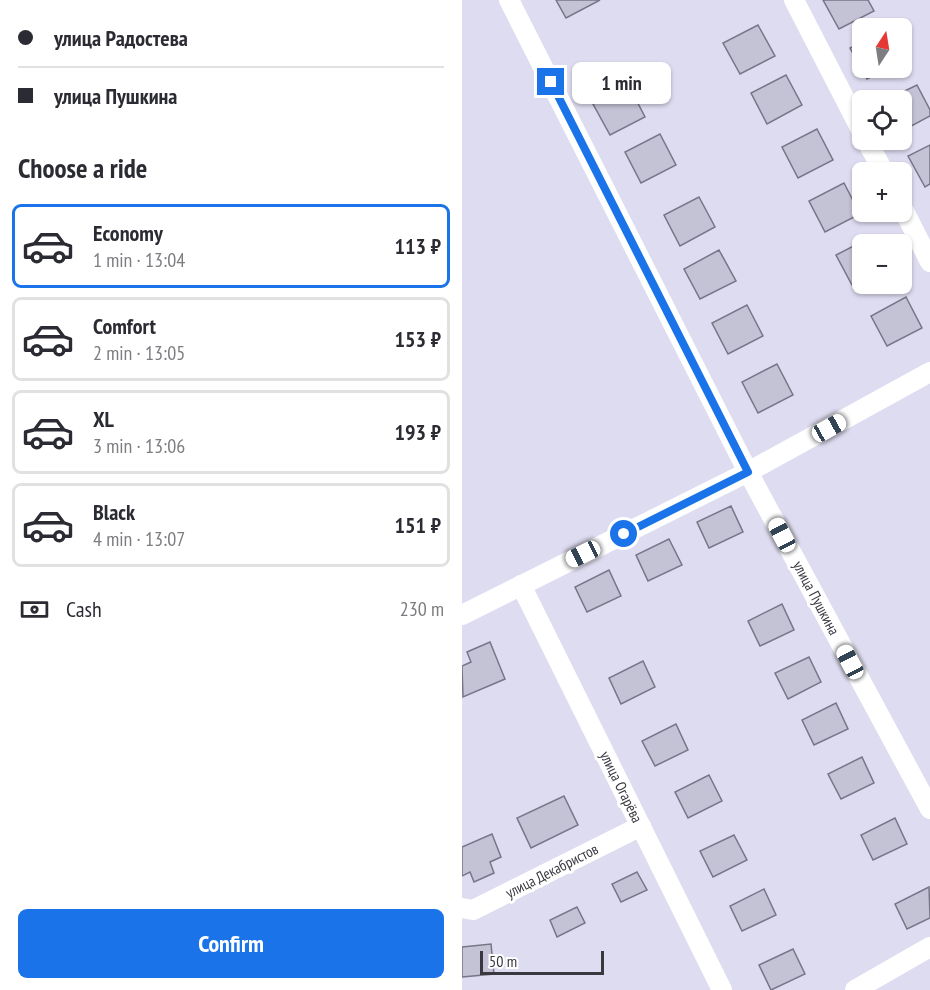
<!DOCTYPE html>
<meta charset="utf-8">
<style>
:root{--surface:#fff;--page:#f7f7f7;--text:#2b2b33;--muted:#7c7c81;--line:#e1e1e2;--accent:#1a73e8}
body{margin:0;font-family:"PT Sans Narrow",sans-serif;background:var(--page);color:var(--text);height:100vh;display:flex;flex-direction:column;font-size:22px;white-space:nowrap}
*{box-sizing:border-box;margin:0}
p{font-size:20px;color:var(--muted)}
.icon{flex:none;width:33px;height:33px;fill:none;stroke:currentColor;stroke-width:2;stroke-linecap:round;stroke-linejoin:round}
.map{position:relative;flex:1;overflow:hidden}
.side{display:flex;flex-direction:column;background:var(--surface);width:462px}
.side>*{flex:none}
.hud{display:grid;align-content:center;height:132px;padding:0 18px;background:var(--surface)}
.needle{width:39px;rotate:12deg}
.controls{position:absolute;left:390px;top:18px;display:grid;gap:12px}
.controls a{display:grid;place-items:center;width:60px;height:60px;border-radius:9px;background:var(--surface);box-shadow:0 2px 4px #0004;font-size:30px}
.scale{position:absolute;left:18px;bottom:15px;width:124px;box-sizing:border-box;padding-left:6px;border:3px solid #393840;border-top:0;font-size:16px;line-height:21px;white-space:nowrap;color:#393840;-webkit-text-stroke:4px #fff;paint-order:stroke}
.end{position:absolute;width:27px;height:27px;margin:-14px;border:8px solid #1a73e8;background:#fff;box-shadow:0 0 0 3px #fff}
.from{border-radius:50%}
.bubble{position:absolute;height:42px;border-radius:9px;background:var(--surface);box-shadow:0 2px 4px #0004;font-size:20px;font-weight:700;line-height:42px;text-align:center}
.car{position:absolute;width:18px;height:36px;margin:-18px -9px;border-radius:8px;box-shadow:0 0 4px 2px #0007;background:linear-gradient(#fff 24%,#345 0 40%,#fff 0 76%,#345 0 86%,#fff 0)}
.hud b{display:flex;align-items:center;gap:21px;height:57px;font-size:22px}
.hud b+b{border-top:2px solid var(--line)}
.hud i{width:15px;height:15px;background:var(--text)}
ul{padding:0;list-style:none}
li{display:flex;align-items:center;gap:18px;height:84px;margin:0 12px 9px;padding:0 6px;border:3px solid var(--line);border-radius:9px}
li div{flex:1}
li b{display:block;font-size:22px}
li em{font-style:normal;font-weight:700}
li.current{border-color:var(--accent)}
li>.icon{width:54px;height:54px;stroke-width:1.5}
h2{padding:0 18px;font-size:27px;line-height:72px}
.pay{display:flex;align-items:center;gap:15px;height:66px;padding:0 18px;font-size:22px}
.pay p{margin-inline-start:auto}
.action{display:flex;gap:12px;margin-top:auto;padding:12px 18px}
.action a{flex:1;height:69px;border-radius:9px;background:var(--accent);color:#fff;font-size:24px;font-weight:700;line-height:69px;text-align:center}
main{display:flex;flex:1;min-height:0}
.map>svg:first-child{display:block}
.building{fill:#c4c2d5;stroke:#777587;stroke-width:1.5}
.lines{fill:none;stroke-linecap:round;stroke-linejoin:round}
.minor{stroke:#fff;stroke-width:20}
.route{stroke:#1a73e8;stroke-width:8}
.labels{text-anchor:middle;stroke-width:6;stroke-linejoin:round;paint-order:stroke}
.street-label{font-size:15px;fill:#393840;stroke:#fff}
</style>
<main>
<section class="side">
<div class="hud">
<b><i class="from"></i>улица Радостева</b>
<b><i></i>улица Пушкина</b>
</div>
<h2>Choose a ride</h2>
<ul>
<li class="current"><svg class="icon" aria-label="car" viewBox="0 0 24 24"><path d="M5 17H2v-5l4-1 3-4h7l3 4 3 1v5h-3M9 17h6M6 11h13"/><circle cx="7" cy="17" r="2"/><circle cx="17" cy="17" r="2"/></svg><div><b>Economy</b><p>1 min · 13:04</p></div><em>113 ₽</em></li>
<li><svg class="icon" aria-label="car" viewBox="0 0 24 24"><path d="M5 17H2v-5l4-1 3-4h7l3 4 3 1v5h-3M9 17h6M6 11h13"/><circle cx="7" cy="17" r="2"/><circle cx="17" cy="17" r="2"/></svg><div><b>Comfort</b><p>2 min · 13:05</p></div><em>153 ₽</em></li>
<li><svg class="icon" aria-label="car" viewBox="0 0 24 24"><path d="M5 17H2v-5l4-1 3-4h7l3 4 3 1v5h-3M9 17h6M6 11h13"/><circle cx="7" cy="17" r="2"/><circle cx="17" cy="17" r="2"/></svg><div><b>XL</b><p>3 min · 13:06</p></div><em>193 ₽</em></li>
<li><svg class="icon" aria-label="car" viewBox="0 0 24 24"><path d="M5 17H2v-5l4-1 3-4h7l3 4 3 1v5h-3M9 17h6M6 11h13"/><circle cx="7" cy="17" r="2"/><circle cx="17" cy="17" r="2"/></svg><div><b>Black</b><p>4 min · 13:07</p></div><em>151 ₽</em></li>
</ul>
<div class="pay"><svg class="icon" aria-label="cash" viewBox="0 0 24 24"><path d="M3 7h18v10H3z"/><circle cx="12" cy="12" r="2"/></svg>Cash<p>230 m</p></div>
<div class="action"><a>Confirm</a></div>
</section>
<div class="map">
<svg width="468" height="990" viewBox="0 0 468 990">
<rect width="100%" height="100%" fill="#dedcf0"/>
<g class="building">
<path d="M 94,0 L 138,0 L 104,18 Z"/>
<path d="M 361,0 L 406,0 L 412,11 L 377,29 Z"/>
<path d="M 296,25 L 313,56 L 278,74 L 261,43 Z"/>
<path d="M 400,42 L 400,68 L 426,68 L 405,79 L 388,48 Z"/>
<path d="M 324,75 L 340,105 L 305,124 L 289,93 Z"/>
<path d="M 455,85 L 468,110 L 468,116 L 440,131 L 440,100 L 424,100 Z"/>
<path d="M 167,86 L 183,117 L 148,135 L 131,104 Z"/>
<path d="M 355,129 L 371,160 L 336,178 L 320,147 Z"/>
<path d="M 198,134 L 214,165 L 179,183 L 163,152 Z"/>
<path d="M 468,145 L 468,184 L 463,187 L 446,156 Z"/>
<path d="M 382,183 L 398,214 L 363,232 L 347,201 Z"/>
<path d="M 237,197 L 253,227 L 218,246 L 202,215 Z"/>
<path d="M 409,237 L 413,244 L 400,244 L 400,280 L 390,285 L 374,255 Z"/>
<path d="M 257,250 L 274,281 L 238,299 L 222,269 Z"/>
<path d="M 444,297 L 460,328 L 425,346 L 409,316 Z"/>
<path d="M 285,305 L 301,336 L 266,354 L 250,323 Z"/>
<path d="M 315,364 L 331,395 L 296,413 L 280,382 Z"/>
<path d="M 269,506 L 281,532 L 247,548 L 235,522 Z"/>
<path d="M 207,539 L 220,565 L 186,581 L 174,555 Z"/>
<path d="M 147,570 L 159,596 L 125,612 L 113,587 Z"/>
<path d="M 320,604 L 332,630 L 298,646 L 286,621 Z"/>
<path d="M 28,642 L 43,679 L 1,697 L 0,666 L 9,662 L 5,652 Z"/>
<path d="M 347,657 L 359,682 L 326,699 L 313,673 Z"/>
<path d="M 181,661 L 193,687 L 159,704 L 147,678 Z"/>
<path d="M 374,703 L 386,729 L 352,745 L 340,720 Z"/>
<path d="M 214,724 L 226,750 L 193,766 L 180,741 Z"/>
<path d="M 400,757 L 412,783 L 379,799 L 366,774 Z"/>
<path d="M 247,775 L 260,801 L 226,818 L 213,792 Z"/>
<path d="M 102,796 L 116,825 L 69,848 L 55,818 Z"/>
<path d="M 433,818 L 445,844 L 411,860 L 399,835 Z"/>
<path d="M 30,834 L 39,857 L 28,862 L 32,873 L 12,882 L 8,872 L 0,876 L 0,847 Z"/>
<path d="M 272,835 L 285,860 L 251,877 L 238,851 Z"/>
<path d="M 175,872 L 185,890 L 159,902 L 150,884 Z"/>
<path d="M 467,887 L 468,918 L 445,929 L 433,904 Z"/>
<path d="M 302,889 L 314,915 L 280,931 L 268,906 Z"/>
<path d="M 115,907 L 123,923 L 95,937 L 88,920 Z"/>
<path d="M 29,944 L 32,974 L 0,977 L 0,947 Z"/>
<path d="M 331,949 L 343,974 L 309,990 L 297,965 Z"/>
</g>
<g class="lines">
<g class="minor">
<path d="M 47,0 L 286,472 L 468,809"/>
<path d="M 332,0 L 400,132"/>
<path d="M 404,140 L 422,172"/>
<path d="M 440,207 L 468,262"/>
<path d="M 59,585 L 260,990"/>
<path d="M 0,615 L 286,472 L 468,372"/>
<path d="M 0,908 L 11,910 L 179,826"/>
<path d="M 393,990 L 468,947"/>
</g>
</g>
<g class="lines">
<path class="route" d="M 89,82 L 286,472 L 162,534"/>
</g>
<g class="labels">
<g class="street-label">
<text transform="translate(354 598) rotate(62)" y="5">улица Пушкина</text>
<text transform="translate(159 787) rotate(64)" y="5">улица Огарёва</text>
<text transform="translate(90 871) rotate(-27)" y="5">улица Декабристов</text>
</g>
</g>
</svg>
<div class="controls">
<a><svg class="needle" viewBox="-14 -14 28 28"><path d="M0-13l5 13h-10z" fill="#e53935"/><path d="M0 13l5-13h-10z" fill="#7c7c81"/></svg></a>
<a><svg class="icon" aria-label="locate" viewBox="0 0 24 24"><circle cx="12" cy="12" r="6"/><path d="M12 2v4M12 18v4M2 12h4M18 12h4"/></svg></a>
<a>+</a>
<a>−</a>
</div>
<div class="scale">50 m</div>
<i class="end from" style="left:162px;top:534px"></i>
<i class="end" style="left:89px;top:82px"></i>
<div class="bubble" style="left:110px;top:62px;width:99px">1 min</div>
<i class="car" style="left:367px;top:428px;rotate:61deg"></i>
<i class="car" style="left:320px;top:535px;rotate:332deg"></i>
<i class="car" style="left:121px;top:554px;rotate:244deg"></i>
<i class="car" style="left:388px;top:662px;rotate:332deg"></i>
</div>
</main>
